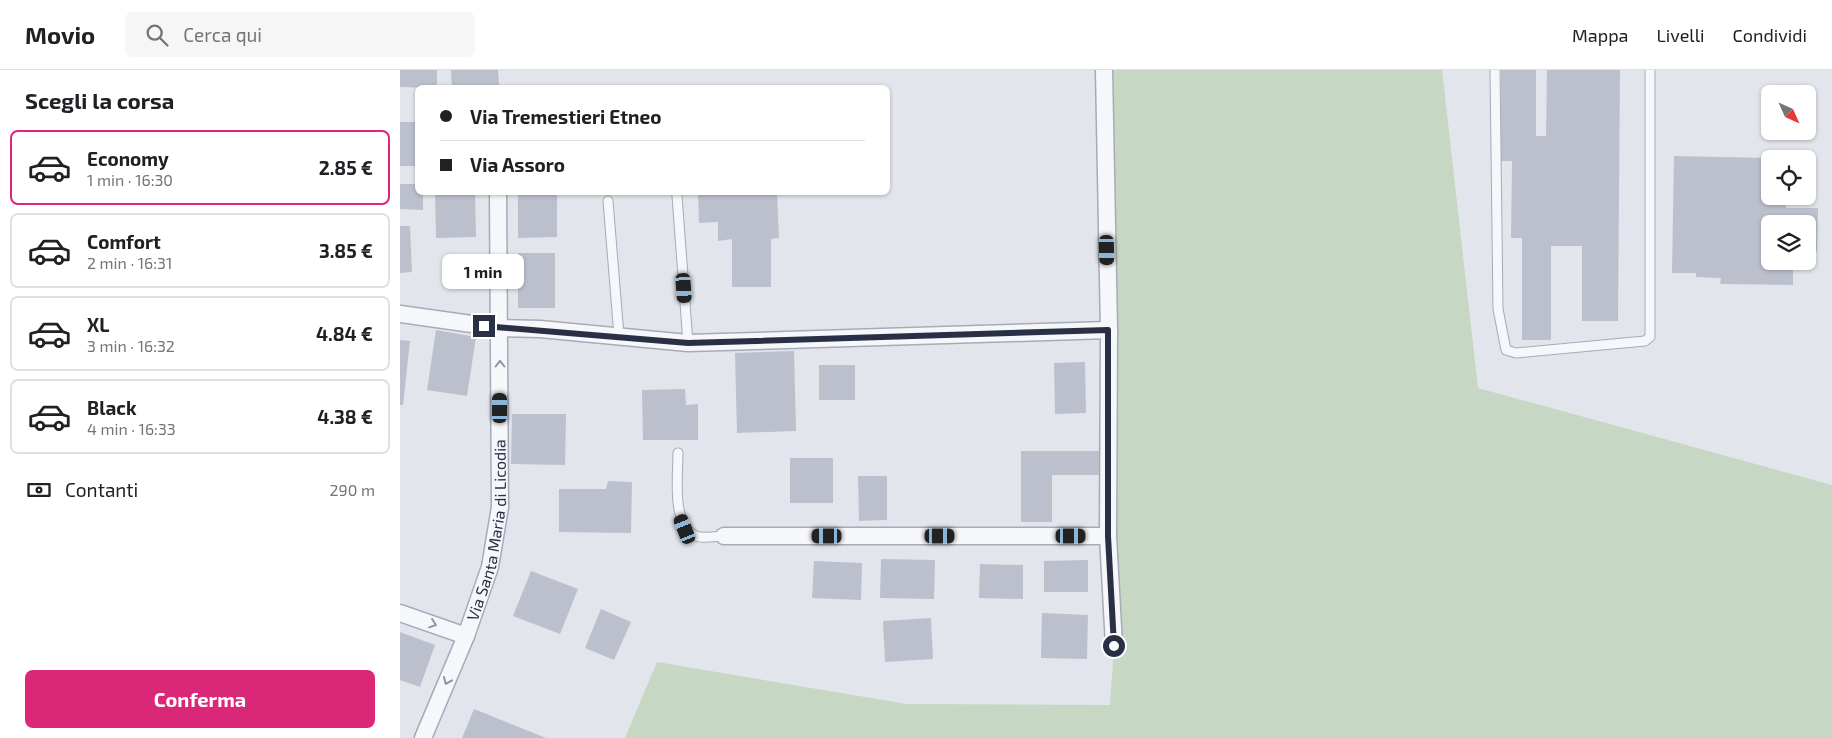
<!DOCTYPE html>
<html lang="it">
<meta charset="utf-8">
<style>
:root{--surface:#fff;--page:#f6f6f6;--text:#202124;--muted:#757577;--line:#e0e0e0;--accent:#db2777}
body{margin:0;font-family:"Exo 2",sans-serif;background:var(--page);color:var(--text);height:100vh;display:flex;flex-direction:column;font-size:19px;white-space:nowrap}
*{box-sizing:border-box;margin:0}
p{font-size:16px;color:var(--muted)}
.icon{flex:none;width:28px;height:28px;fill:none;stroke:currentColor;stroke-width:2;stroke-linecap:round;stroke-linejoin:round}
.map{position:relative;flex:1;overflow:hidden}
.side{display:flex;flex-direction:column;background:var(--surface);width:400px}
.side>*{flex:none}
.banner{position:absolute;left:15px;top:15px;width:475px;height:110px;border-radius:8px;box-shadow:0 1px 4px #0004;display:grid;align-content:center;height:110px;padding:0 25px;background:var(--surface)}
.needle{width:32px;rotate:135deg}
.tools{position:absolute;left:1361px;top:15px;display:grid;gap:10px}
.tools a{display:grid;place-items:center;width:55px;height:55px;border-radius:8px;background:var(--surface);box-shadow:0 1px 4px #0004;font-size:25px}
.end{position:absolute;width:22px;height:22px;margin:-11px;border:6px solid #293046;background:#fff;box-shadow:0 0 0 2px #fff}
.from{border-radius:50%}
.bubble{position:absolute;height:35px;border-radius:8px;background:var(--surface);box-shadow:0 1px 4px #0004;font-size:16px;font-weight:700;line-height:35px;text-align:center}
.car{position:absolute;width:15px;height:30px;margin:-15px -8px;border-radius:6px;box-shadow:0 0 4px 1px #0007;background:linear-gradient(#222 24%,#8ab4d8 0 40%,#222 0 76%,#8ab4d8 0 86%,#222 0)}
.banner b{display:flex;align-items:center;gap:18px;height:48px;font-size:19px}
.banner b+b{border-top:1px solid var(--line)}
.banner i{width:12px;height:12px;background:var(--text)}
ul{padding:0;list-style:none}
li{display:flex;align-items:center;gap:15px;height:75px;margin:0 10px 8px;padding:0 15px;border:2px solid var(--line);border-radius:8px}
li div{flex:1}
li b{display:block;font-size:19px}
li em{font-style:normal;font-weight:700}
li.active{border-color:var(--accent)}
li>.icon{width:45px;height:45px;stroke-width:1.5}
h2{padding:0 25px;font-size:22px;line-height:60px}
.pay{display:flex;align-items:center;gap:12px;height:55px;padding:0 25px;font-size:19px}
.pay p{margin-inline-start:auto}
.button{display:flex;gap:10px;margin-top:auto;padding:10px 25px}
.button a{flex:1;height:58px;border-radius:8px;background:var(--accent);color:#fff;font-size:20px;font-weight:700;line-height:58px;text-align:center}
header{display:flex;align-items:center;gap:30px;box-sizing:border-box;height:70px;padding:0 25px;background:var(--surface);border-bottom:1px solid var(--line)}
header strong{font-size:24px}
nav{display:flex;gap:28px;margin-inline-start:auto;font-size:18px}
.search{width:350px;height:45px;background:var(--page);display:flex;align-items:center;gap:12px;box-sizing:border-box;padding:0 18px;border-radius:8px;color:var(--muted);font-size:19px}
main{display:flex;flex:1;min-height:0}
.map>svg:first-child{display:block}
.green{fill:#c6d7c3}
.building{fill:#bcc0cd}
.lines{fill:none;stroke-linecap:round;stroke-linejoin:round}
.service-casing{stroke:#a7abb7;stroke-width:11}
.minor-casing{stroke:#a7abb7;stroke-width:19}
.service{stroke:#f6f7fa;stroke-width:9}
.minor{stroke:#f6f7fa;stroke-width:16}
.oneway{stroke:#9094a0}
.route{stroke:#293046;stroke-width:6}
.labels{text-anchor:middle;stroke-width:4;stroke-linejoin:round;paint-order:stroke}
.street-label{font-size:16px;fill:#293046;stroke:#f3f5f9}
</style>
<header>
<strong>Movio</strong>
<div class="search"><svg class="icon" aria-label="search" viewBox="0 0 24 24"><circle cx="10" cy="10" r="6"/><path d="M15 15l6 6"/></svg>Cerca qui</div>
<nav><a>Mappa</a><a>Livelli</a><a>Condividi</a></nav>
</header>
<main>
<section class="side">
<h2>Scegli la corsa</h2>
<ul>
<li class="active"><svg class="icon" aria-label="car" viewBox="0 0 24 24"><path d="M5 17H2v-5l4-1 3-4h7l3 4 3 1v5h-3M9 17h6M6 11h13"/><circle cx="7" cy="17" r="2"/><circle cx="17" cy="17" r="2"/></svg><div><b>Economy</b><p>1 min · 16:30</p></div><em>2.85 €</em></li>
<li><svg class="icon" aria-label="car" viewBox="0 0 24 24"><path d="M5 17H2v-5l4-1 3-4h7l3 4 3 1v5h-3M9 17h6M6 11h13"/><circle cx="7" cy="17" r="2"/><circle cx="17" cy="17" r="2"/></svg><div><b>Comfort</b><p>2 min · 16:31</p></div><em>3.85 €</em></li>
<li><svg class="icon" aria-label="car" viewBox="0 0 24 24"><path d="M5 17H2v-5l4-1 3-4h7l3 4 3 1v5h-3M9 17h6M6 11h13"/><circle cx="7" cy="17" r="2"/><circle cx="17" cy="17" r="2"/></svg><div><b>XL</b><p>3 min · 16:32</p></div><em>4.84 €</em></li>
<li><svg class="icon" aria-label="car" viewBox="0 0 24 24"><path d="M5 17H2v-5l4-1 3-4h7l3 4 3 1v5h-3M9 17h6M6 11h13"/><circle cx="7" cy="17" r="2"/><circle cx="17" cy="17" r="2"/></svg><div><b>Black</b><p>4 min · 16:33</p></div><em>4.38 €</em></li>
</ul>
<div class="pay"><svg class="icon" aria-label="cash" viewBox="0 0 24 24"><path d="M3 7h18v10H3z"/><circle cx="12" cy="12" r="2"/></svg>Contanti<p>290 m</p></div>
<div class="button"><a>Conferma</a></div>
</section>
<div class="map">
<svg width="1432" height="668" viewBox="0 0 1432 668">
<rect width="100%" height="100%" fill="#e3e5ec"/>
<path class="green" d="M 704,0 L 1042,0 L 1078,318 L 1432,415 L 1432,668 L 225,668 L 257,592 L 507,634 L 710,635 L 714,576 Z"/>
<g class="building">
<path d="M 0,0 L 37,0 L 37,18 L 0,17 Z"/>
<path d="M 51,0 L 98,0 L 99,15 L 52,18 Z"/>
<path d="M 1101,0 L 1136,0 L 1136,66 L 1146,66 L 1147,0 L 1220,0 L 1218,251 L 1182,251 L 1182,176 L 1151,176 L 1151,270 L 1122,270 L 1122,168 L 1111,168 L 1112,91 L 1101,91 Z"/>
<rect x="0" y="52" width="18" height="44"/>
<path d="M 1274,86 L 1370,88 L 1370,126 L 1386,126 L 1386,138 L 1418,138 L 1417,182 L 1408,182 L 1408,154 L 1370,154 L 1370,191 L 1393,191 L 1393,215 L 1320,214 L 1321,208 L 1296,207 L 1296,203 L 1272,203 Z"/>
<path d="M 0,114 L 18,114 L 18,122 L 23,122 L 23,140 L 0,139 Z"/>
<path d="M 35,122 L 75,122 L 76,167 L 36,168 Z"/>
<path d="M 157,122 L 157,167 L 118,168 L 118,123 Z"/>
<path d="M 298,122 L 377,122 L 379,168 L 371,169 L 371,217 L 332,217 L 332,169 L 318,171 L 318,152 L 299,153 Z"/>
<path d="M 0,156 L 10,156 L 12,202 L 0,203 Z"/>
<rect x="118" y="183" width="37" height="55"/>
<path d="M 36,260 L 76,267 L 67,326 L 27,320 Z"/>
<path d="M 0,270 L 10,271 L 3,335 L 0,335 Z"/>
<path d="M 394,281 L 396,361 L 337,363 L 335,283 Z"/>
<path d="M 685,292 L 686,343 L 655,344 L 654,293 Z"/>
<rect x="419" y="295" width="36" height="35"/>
<path d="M 285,319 L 286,335 L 298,334 L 298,370 L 243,370 L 242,320 Z"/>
<path d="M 112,344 L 166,344 L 165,395 L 111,394 Z"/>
<path d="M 621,381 L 700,381 L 700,405 L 652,405 L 652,452 L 621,452 Z"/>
<rect x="390" y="388" width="43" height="45"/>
<path d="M 458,406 L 487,406 L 487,450 L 459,451 Z"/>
<path d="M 208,411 L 232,412 L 231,463 L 159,462 L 159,419 L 206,419 Z"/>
<path d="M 481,489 L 535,490 L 534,529 L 480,528 Z"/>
<path d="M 688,490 L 688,522 L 644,522 L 644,491 Z"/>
<path d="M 414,491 L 462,493 L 461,530 L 412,528 Z"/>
<path d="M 580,494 L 623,495 L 623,529 L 579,528 Z"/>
<path d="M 131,501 L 178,519 L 160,564 L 113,546 Z"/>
<path d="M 201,539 L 231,552 L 214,590 L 185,578 Z"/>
<path d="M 642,543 L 688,545 L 687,589 L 641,588 Z"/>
<path d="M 531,548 L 533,589 L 485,592 L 483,551 Z"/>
<path d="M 0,562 L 35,575 L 20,617 L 0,610 Z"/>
<path d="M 74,639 L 146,668 L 62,668 Z"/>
</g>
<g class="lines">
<defs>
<g id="service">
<path d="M 1095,0 L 1098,239 L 1106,280 L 1116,283 L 1245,271 L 1250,267 L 1250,0"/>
<path d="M 277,126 L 288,273"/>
<path d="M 208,131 L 219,266"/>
<path d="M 278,383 C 278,407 271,454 296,466 C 303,469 316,466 324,466"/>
</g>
<g id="minor">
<path d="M 704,0 L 709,260 L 708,466 L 714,576"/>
<path d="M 0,244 L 100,258 L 140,259 L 288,273 L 709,260"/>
<path d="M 324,466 L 708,466"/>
<path d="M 0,543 L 66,566"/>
<path id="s1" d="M 23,668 L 66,566 L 90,497 L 100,437 L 98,122"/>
</g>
</defs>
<use href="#service" class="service-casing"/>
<use href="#minor" class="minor-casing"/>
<use href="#service" class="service"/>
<use href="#minor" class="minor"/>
</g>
<defs><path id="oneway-chevron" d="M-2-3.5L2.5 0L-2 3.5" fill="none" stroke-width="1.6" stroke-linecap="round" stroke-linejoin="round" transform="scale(1.25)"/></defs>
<g class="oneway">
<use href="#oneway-chevron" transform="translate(100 294) rotate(-90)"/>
<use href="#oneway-chevron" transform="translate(33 554) rotate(19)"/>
<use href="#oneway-chevron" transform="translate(47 611) rotate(113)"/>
</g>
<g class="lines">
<path class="route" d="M 84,256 L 288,273 L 708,260 L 708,466 L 714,576"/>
</g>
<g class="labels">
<g class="street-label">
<text dy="6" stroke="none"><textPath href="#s1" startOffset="220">Via Santa Maria di Licodia</textPath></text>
</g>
</g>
</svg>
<div class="tools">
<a><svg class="needle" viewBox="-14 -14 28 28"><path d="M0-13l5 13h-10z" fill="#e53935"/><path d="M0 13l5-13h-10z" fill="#757577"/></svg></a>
<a><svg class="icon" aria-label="locate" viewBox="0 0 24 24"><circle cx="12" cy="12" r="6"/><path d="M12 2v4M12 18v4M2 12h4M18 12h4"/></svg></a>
<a><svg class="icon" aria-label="layers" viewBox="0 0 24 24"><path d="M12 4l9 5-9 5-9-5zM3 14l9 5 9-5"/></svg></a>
</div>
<i class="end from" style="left:714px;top:576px"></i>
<i class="end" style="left:84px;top:256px"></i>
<div class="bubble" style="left:42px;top:184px;width:82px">1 min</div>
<i class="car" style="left:707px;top:180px;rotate:179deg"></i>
<i class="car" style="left:284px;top:218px;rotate:176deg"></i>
<i class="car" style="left:100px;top:338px;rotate:0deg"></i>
<i class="car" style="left:285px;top:459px;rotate:338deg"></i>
<i class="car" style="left:427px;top:466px;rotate:270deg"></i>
<i class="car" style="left:540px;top:466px;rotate:90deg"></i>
<i class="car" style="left:671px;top:466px;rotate:90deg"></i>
<div class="banner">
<b><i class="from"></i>Via Tremestieri Etneo</b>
<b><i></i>Via Assoro</b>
</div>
</div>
</main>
